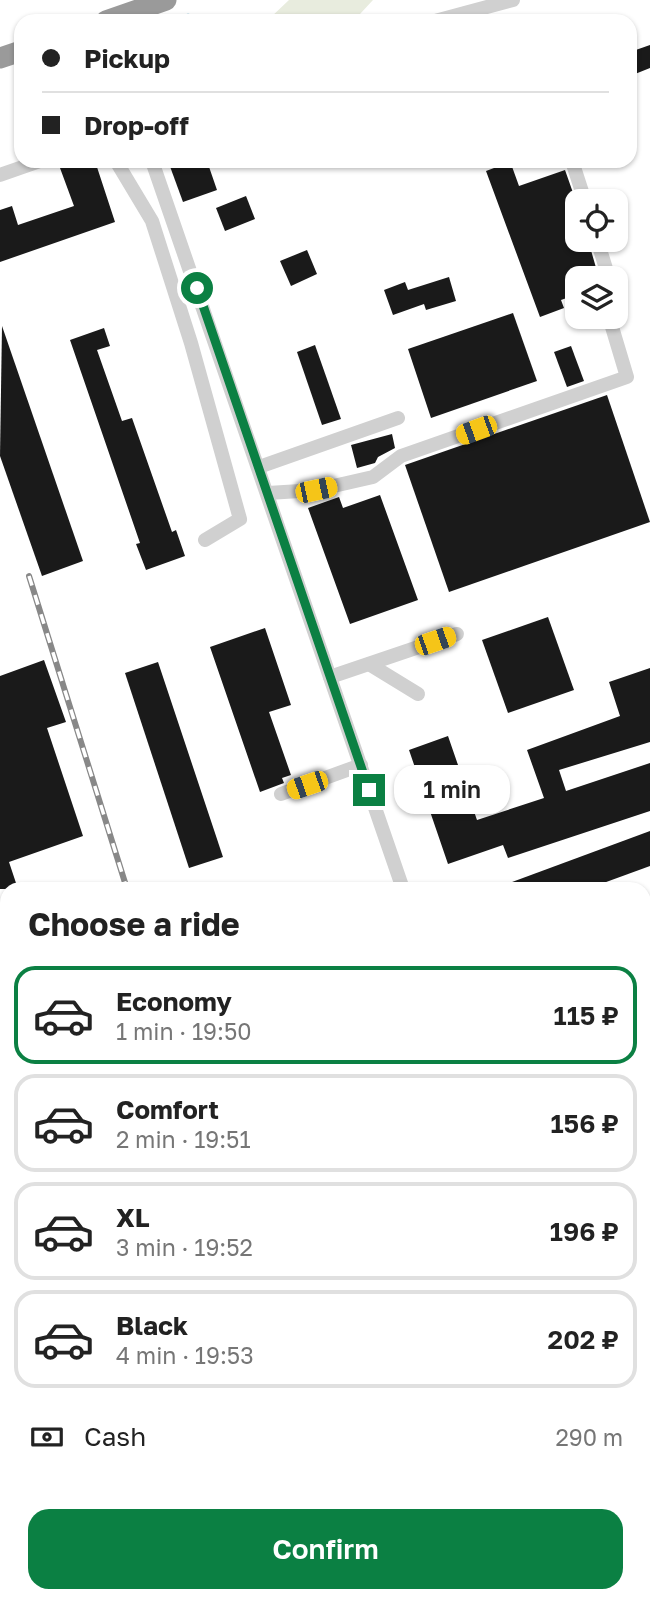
<!DOCTYPE html>
<meta charset="utf-8">
<style>
:root{--surface:#fff;--page:#f2f2f2;--text:#222;--muted:#767676;--line:#e0e0e0;--accent:#0b8043}
body{margin:0;font-family:"Golos Text",sans-serif;background:var(--page);color:var(--text);height:100vh;display:flex;flex-direction:column;font-size:26px;white-space:nowrap}
*{box-sizing:border-box;margin:0}
p{font-size:23px;color:var(--muted)}
.icon{flex:none;width:38px;height:38px;fill:none;stroke:currentColor;stroke-width:2;stroke-linecap:round;stroke-linejoin:round}
.map{position:relative;flex:1;overflow:hidden}
.details{position:absolute;left:0px;top:882px;width:651px;height:721px;display:flex;flex-direction:column;background:var(--surface);border-radius:21px 21px 0 0;box-shadow:0 2px 5px #0004}
.details>*{flex:none}
.guide{position:absolute;left:14px;top:14px;width:623px;height:154px;border-radius:21px;box-shadow:0 2px 5px #0004;display:grid;align-content:center;height:154px;padding:0 28px;background:var(--surface)}
.controls{position:absolute;left:565px;top:189px;display:grid;gap:14px}
.controls a{display:grid;place-items:center;width:63px;height:63px;border-radius:14px;background:var(--surface);box-shadow:0 2px 5px #0004;font-size:35px}
.end{position:absolute;width:32px;height:32px;margin:-16px;border:9px solid #0b8043;background:#fff;box-shadow:0 0 0 4px #fff}
.from{border-radius:50%}
.bubble{position:absolute;height:49px;border-radius:21px;background:var(--surface);box-shadow:0 2px 5px #0004;font-size:23px;font-weight:600;line-height:49px;text-align:center}
.car{position:absolute;width:21px;height:42px;margin:-21px -10px;border-radius:9px;box-shadow:0 0 5px 2px #0007;background:linear-gradient(#f5c518 24%,#345 0 40%,#f5c518 0 76%,#345 0 86%,#f5c518 0)}
.guide b{display:flex;align-items:center;gap:24px;height:66px;font-size:26px}
.guide b+b{border-top:2px solid var(--line)}
.guide i{width:18px;height:18px;background:var(--text)}
ul{padding:0;list-style:none}
li{display:flex;align-items:center;gap:21px;height:98px;margin:0 14px 10px;padding:0 14px;border:4px solid var(--line);border-radius:21px}
li div{flex:1}
li b{display:block;font-size:26px}
li em{font-style:normal;font-weight:600}
li.selected{border-color:var(--accent)}
li>.icon{width:63px;height:63px;stroke-width:1.5}
h2{padding:0 28px;font-size:32px;line-height:84px}
.pay{display:flex;align-items:center;gap:18px;height:77px;padding:0 28px;font-size:26px}
.pay p{margin-inline-start:auto}
.primary-button{display:flex;gap:14px;margin-top:auto;padding:14px 28px}
.primary-button a{flex:1;height:80px;border-radius:21px;background:var(--accent);color:#fff;font-size:28px;font-weight:600;line-height:80px;text-align:center}
.map>svg:first-child{display:block}
.green{fill:#e8ecde}
.lines{fill:none;stroke-linecap:round;stroke-linejoin:round}
.stream{stroke:#cbe5ed;stroke-width:3.5}
.building{fill:#1a1a1a}
.minor{stroke:#d0d0d0;stroke-width:14}
.highway{stroke:#9a9a9a;stroke-width:21}
.rail-casing{stroke:#888;stroke-width:6}
.rail{stroke:#fff;stroke-width:3.5;stroke-dasharray:10;stroke-linecap:butt}
.route{stroke:#0b8043;stroke-width:9}
</style>
<div class="map">
<svg width="650" height="1603" viewBox="0 0 650 1603">
<rect width="100%" height="100%" fill="#fff"/>
<path class="green" d="M 289,0 L 373,0 L 360,14 L 324,15 L 316,21 L 243,21 L 251,16 L 270,18 Z"/>
<g class="lines">
<path class="stream" d="M 188,15 L 189,21"/>
</g>
<g class="building">
<path d="M 650,45 L 650,68 L 630,76 L 630,52 Z"/>
<path d="M 80,161 L 95,161 L 115,222 L 0,262 L 0,210 L 12,206 L 18,225 L 74,206 L 60,168 Z"/>
<path d="M 168,161 L 207,161 L 217,190 L 183,202 Z"/>
<path d="M 491,161 L 510,161 L 519,186 L 565,170 L 578,207 L 578,240 L 588,240 L 599,278 L 578,278 L 578,294 L 561,300 L 564,308 L 540,317 L 486,171 L 494,168 Z"/>
<path d="M 246,196 L 255,219 L 225,231 L 216,208 Z"/>
<path d="M 307,250 L 317,274 L 291,286 L 280,261 Z"/>
<path d="M 449,277 L 456,301 L 426,310 L 424,304 L 393,315 L 384,290 L 405,282 L 408,290 Z"/>
<path d="M 513,313 L 537,381 L 431,418 L 408,349 Z"/>
<path d="M 2,326 L 83,561 L 42,576 L 0,456 Z"/>
<path d="M 104,328 L 110,346 L 97,350 L 122,421 L 132,418 L 172,532 L 176,530 L 185,556 L 146,570 L 136,544 L 140,543 L 70,340 Z"/>
<path d="M 315,345 L 341,419 L 322,425 L 297,352 Z"/>
<path d="M 571,346 L 584,381 L 567,387 L 554,352 Z"/>
<path d="M 607,395 L 650,522 L 449,592 L 405,465 Z"/>
<path d="M 392,434 L 395,448 L 378,457 L 375,463 L 357,468 L 351,445 Z"/>
<path d="M 380,495 L 418,600 L 350,624 L 308,508 L 339,497 L 343,508 Z"/>
<path d="M 548,617 L 574,690 L 508,713 L 482,640 Z"/>
<path d="M 265,628 L 291,705 L 269,712 L 291,775 L 282,778 L 284,783 L 260,792 L 210,647 Z"/>
<path d="M 44,660 L 66,722 L 47,728 L 83,836 L 9,862 L 18,889 L 0,889 L 0,676 Z"/>
<path d="M 158,662 L 223,857 L 189,868 L 125,673 Z"/>
<path d="M 650,668 L 650,742 L 559,770 L 566,791 L 650,763 L 650,811 L 508,858 L 503,845 L 448,864 L 409,750 L 448,736 L 477,820 L 544,798 L 527,750 L 620,716 L 609,682 Z"/>
<path d="M 650,831 L 650,866 L 587,889 L 493,889 Z"/>
</g>
<g class="lines">
<g class="minor">
<path d="M 435,21 L 513,0"/>
<path d="M 116,161 L 152,221 L 191,343 L 240,519 L 205,540"/>
<path d="M 152,161 L 403,889"/>
<path d="M 572,161 L 585,201"/>
<path d="M 0,175 L 40,161"/>
<path d="M 597,240 L 609,278"/>
<path d="M 616,301 L 616,306"/>
<path d="M 259,467 L 398,418"/>
<path d="M 268,493 L 316,490 L 373,477 L 401,456 L 627,377 L 609,317"/>
<path d="M 369,664 L 418,694"/>
<path d="M 330,677 L 457,634"/>
<path d="M 281,794 L 361,765"/>
<path d="M 0,1049 L 7,1047"/>
<path d="M 644,1129 L 650,1127"/>
<path d="M 644,1273 L 650,1290"/>
<path d="M 644,1487 L 650,1503"/>
<path d="M 644,1522 L 650,1520"/>
</g>
<g class="highway">
<path d="M 106,21 L 166,0"/>
<path d="M 0,58 L 21,51"/>
</g>
<defs>
<g id="rail">
<path d="M 29,576 L 127,889"/>
<path d="M 644,1010 L 650,1008"/>
<path d="M 644,1545 L 650,1542"/>
<path d="M 424,1596 L 428,1603"/>
<path d="M 493,1603 L 511,1596"/>
</g>
</defs>
<use href="#rail" class="rail-casing"/>
<use href="#rail" class="rail"/>
</g>
<g class="lines">
<path class="route" d="M 197,288 L 369,790"/>
</g>
</svg>
<div class="controls">
<a><svg class="icon" aria-label="locate" viewBox="0 0 24 24"><circle cx="12" cy="12" r="6"/><path d="M12 2v4M12 18v4M2 12h4M18 12h4"/></svg></a>
<a><svg class="icon" aria-label="layers" viewBox="0 0 24 24"><path d="M12 4l9 5-9 5-9-5zM3 14l9 5 9-5"/></svg></a>
</div>
<i class="end from" style="left:197px;top:288px"></i>
<i class="end" style="left:369px;top:790px"></i>
<div class="bubble" style="left:394px;top:765px;width:116px">1 min</div>
<i class="car" style="left:476px;top:430px;rotate:250deg"></i>
<i class="car" style="left:316px;top:490px;rotate:78deg"></i>
<i class="car" style="left:435px;top:641px;rotate:71deg"></i>
<i class="car" style="left:307px;top:785px;rotate:251deg"></i>
<div class="guide">
<b><i class="from"></i>Pickup</b>
<b><i></i>Drop-off</b>
</div>
<section class="details">
<h2>Choose a ride</h2>
<ul>
<li class="selected"><svg class="icon" aria-label="car" viewBox="0 0 24 24"><path d="M5 17H2v-5l4-1 3-4h7l3 4 3 1v5h-3M9 17h6M6 11h13"/><circle cx="7" cy="17" r="2"/><circle cx="17" cy="17" r="2"/></svg><div><b>Economy</b><p>1 min · 19:50</p></div><em>115 ₽</em></li>
<li><svg class="icon" aria-label="car" viewBox="0 0 24 24"><path d="M5 17H2v-5l4-1 3-4h7l3 4 3 1v5h-3M9 17h6M6 11h13"/><circle cx="7" cy="17" r="2"/><circle cx="17" cy="17" r="2"/></svg><div><b>Comfort</b><p>2 min · 19:51</p></div><em>156 ₽</em></li>
<li><svg class="icon" aria-label="car" viewBox="0 0 24 24"><path d="M5 17H2v-5l4-1 3-4h7l3 4 3 1v5h-3M9 17h6M6 11h13"/><circle cx="7" cy="17" r="2"/><circle cx="17" cy="17" r="2"/></svg><div><b>XL</b><p>3 min · 19:52</p></div><em>196 ₽</em></li>
<li><svg class="icon" aria-label="car" viewBox="0 0 24 24"><path d="M5 17H2v-5l4-1 3-4h7l3 4 3 1v5h-3M9 17h6M6 11h13"/><circle cx="7" cy="17" r="2"/><circle cx="17" cy="17" r="2"/></svg><div><b>Black</b><p>4 min · 19:53</p></div><em>202 ₽</em></li>
</ul>
<div class="pay"><svg class="icon" aria-label="cash" viewBox="0 0 24 24"><path d="M3 7h18v10H3z"/><circle cx="12" cy="12" r="2"/></svg>Cash<p>290 m</p></div>
<div class="primary-button"><a>Confirm</a></div>
</section>
</div>
